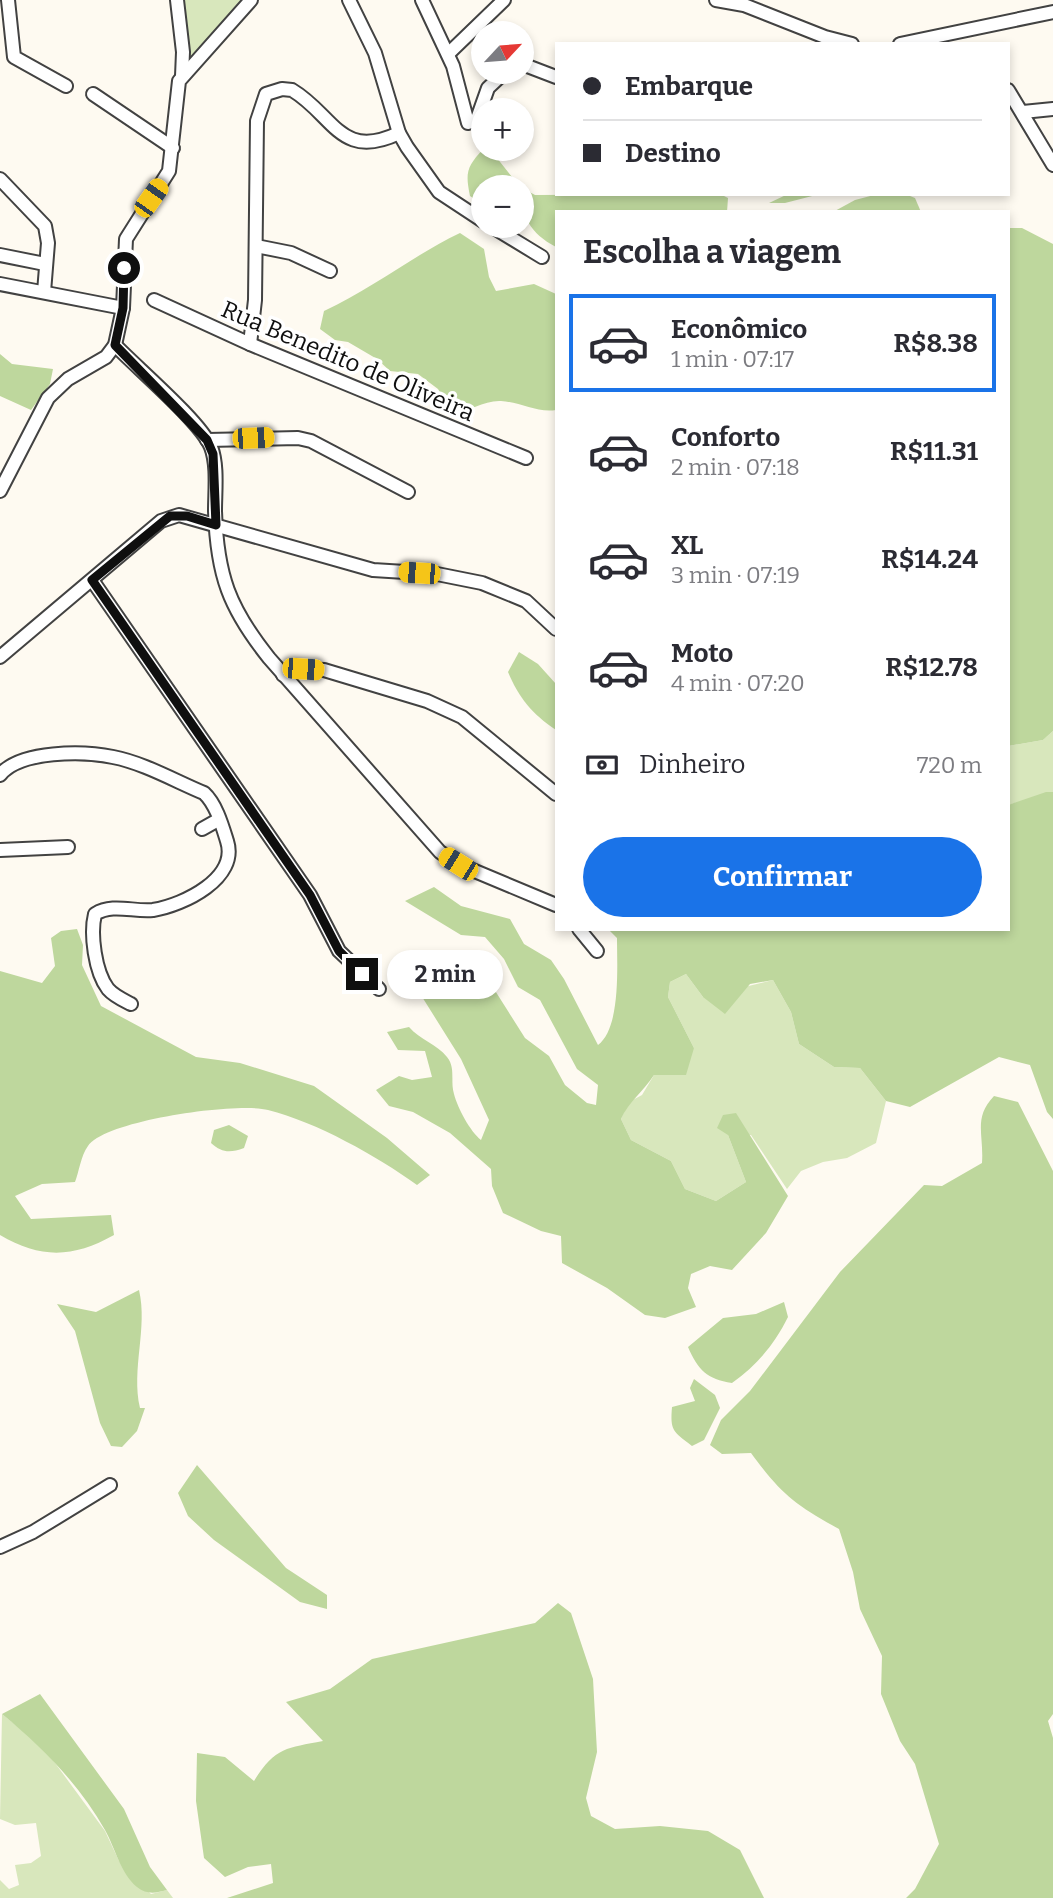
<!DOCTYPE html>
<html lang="pt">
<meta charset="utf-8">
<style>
:root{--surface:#fff;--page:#f2f2f3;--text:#2b2b33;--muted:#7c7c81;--line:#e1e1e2;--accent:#1a73e8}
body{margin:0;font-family:Bitter,serif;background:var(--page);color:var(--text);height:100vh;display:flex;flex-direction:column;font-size:26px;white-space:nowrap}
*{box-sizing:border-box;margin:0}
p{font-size:23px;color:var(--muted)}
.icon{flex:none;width:38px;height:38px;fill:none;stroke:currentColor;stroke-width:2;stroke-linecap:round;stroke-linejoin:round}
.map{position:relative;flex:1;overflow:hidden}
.side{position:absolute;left:555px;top:210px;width:455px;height:721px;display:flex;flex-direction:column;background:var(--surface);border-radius:0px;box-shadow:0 4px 10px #0003}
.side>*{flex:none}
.top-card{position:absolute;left:555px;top:42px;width:455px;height:154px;border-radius:0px;box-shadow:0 4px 10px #0003;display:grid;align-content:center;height:154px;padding:0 28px;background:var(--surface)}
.needle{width:46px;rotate:64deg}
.buttons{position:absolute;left:471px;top:21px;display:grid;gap:14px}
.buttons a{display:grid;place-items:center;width:63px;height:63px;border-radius:50%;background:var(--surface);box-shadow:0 4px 10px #0003;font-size:35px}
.end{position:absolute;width:32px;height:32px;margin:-16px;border:9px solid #0f0f0f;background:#fff;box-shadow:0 0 0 4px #fff}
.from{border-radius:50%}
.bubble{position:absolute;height:49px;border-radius:24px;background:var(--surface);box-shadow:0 4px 10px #0003;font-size:23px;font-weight:700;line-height:49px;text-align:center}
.car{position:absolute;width:21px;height:42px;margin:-21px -10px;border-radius:9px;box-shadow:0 0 5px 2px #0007;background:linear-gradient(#f5c518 24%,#345 0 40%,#f5c518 0 76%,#345 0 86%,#f5c518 0)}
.top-card b{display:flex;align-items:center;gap:24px;height:66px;font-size:26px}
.top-card b+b{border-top:2px solid var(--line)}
.top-card i{width:18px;height:18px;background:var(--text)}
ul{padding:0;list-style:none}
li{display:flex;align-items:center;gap:21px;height:98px;margin:0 14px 10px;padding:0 14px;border:4px solid transparent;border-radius:0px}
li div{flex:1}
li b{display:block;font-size:26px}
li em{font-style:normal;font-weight:700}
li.selected{border-color:var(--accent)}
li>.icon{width:63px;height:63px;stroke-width:1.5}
h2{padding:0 28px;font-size:32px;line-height:84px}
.pay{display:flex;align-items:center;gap:18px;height:77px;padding:0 28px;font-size:26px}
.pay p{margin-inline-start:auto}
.action{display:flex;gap:14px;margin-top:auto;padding:14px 28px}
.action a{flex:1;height:80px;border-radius:42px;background:var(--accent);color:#fff;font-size:28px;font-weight:700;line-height:80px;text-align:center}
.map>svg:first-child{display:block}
.green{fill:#d8e7bc}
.forest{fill:#bed79d}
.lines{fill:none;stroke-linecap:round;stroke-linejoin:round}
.minor-casing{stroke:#424242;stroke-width:16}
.minor{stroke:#fff;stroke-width:12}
.route{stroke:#0f0f0f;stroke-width:9}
.labels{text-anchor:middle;stroke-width:7;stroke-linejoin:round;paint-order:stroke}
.street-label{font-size:24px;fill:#0f0f0f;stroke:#fff}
</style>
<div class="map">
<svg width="1053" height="1898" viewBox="0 0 1053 1898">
<rect width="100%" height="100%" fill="#fefaf1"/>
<g class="green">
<path d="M 181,0 L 244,0 L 186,72 Z"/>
<path d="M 1053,731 L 1053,792 L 1008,805 L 1008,746 L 1043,740 Z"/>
<path d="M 686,974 L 703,997 L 773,980 L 791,1012 L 799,1044 L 834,1067 L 860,1068 L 886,1101 L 876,1143 L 847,1158 L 823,1162 L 801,1171 L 787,1189 L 751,1135 L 728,1135 L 746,1182 L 716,1201 L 685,1189 L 671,1161 L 631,1140 L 621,1119 L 629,1102 L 642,1095 L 654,1075 L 694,1048 L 668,997 L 670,982 Z"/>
<path d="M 2,1714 L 44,1748 L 105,1831 L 119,1861 L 151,1894 L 167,1890 L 173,1898 L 0,1898 L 0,1880 L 9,1889 L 19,1885 L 15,1865 L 31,1863 L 41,1856 L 36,1823 L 15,1825 L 0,1819 Z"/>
</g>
<g class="forest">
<path d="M 483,149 L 493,153 L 520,187 L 483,187 L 483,205 L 470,196 C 465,172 467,167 483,149 Z"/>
<path d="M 522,188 L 535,195 L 720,194 L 728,198 L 727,212 L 556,212 L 556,247 C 530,233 521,217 522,188 Z"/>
<path d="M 788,194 L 820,194 L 785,203 L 769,203 Z"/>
<path d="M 878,194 L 905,194 L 915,198 L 921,212 L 833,212 L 855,200 Z"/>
<path d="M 1008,228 L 1022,228 L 1053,244 L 1053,731 L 1043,740 L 1008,746 Z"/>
<path d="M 460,233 L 484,249 L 489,277 L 496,291 L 534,284 L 556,294 L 556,410 C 537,413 520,402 501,401 C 485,400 468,412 452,413 L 438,389 L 418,374 L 390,371 L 377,359 L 348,342 L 335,340 L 320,329 L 324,311 C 372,289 412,256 460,233 Z"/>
<path d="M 0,354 L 12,364 L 53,369 L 50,384 L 31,410 L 0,396 Z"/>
<path d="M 519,652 L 538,664 L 556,684 L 556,730 C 532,714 519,698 508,672 Z"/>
<path d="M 1046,792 L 1053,792 L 1053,1119 L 1047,1112 L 1030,1065 L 999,1057 L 910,1107 L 886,1101 L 860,1068 L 834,1067 L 799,1044 L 791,1012 L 773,980 L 750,984 L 725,1014 L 703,997 L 686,974 L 670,982 L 668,997 L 694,1048 L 686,1075 L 654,1075 C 643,1092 629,1101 621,1119 L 631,1140 L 671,1161 L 685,1189 L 716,1201 L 746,1182 L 728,1135 L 717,1128 L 723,1115 L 736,1113 L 788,1196 L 766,1233 L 732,1270 L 710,1266 L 691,1274 L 688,1288 L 696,1307 L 665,1318 L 645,1315 L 607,1288 L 562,1263 L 561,1236 L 541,1231 L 503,1213 L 492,1186 L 491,1169 L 450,1133 L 413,1112 L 389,1106 L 376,1090 L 399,1076 L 412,1080 L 432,1077 L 425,1051 L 398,1050 L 387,1032 L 409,1027 C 420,1040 437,1044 447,1057 C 456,1068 450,1081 454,1094 C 458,1109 470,1131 481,1140 L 489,1120 L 461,1059 L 414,984 L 441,984 L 459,973 L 487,978 L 525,1038 L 549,1056 L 565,1085 L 587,1103 L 596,1105 L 598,1085 L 577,1069 L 540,1000 L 518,987 L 504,959 L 485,937 L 461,935 L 405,901 L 434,887 L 461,906 L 510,919 L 524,944 L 551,960 L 564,979 L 598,1045 C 621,1028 617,966 617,938 L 608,929 L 1008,929 L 1008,805 Z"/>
<path d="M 77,929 L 83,945 L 82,965 L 101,1006 L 196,1057 L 240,1063 L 314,1086 L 387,1138 L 430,1175 L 417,1185 C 377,1156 316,1122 268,1110 C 238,1102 106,1120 88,1146 C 81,1155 79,1172 75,1182 L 42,1184 L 15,1196 L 31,1219 L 111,1215 L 114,1235 C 73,1258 41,1259 0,1235 L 0,971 L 42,983 L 55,966 L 51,938 L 61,931 Z"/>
<path d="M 994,1096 L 1018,1102 L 1053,1171 L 1053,1714 L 1048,1721 L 1053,1738 L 1053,1898 L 906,1898 L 915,1889 L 939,1844 L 915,1764 L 900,1741 L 881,1694 L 882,1656 L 860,1609 L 853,1572 L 839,1529 C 794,1504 782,1495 751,1453 L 722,1454 L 710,1445 L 721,1420 L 750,1391 L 840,1272 L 924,1185 L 942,1186 L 982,1163 C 984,1134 973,1118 994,1096 Z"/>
<path d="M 229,1125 L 248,1136 L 244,1148 C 230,1153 222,1153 211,1143 L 214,1130 Z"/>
<path d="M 139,1290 C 148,1328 131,1369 140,1408 L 145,1408 L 137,1431 L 122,1447 L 111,1446 L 100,1423 L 75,1331 L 57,1304 L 96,1312 Z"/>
<path d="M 784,1302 L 788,1317 C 774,1345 757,1365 732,1383 C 707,1379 698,1370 688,1347 L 723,1318 L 756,1314 Z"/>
<path d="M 694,1379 L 715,1395 L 720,1408 L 704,1440 L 692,1446 C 673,1431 670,1431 672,1407 L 695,1401 L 690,1388 Z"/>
<path d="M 197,1465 L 286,1568 L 327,1595 L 327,1609 L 300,1602 L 214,1540 L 188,1516 L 178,1493 Z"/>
<path d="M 558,1603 L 571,1613 L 593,1679 L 597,1752 L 586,1798 L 591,1816 L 615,1829 L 660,1826 L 708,1831 L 740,1850 L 764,1898 L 227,1898 L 273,1883 L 271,1864 L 248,1867 L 225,1877 L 204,1858 L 196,1801 L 197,1753 L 225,1757 L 254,1781 C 275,1747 287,1748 323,1741 L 286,1702 L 330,1689 L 372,1659 L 535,1623 Z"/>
<path d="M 40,1694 L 124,1809 L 150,1867 L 167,1890 C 156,1893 147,1895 137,1887 C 121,1874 115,1848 105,1830 C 79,1784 42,1747 2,1714 Z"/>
</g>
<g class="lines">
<defs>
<g id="minor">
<path d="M 8,0 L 14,57 L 66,86"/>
<path d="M 177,0 L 183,52 L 182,76"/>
<path d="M 349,0 L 375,53 L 399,133 L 407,147 L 439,192 L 483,221"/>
<path d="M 422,0 L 453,66 L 468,123 L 477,119 L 488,88 L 505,72"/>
<path d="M 716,0 L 744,5 L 825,37 L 852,44"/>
<path d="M 900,44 L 1053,12"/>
<path d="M 448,54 L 504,0"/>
<path d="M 522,64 L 556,77"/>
<path d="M 1008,90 L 1053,165"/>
<path d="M 93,94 L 173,148"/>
<path d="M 1023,112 L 1053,109"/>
<path d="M 0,179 L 45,226 L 48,243 L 44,292"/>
<path d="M 491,226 L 542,257"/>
<path d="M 256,246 L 291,253 L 330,271"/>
<path d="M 0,255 L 45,264"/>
<path d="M 0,284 L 123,308"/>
<path d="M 154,300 L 250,344 L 526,458"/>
<path d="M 250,344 L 255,300 L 257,121 L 266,94 L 282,89 L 292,90 C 334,115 340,161 399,133"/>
<path d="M 115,345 C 136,367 201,422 211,447 C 218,465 215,491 215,511 C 217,575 229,608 269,658 L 440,852 L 458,864 L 556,905"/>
<path d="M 207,440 L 298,438 L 311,441 L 408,492"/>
<path d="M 0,491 L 48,398 L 68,379 L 106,357 L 115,345 L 123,308 L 126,239 L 169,171 L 179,81 L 251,0"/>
<path d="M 92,580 L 310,895 L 339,951 L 379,989"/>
<path d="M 0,657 L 161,521 L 179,515 L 373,570 L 437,574 L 482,583 L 526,601 L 556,629"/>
<path d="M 283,675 L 303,669 L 324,670 L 427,701 L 462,717 L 556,794"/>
<path d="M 0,775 C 20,750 84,751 113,757 C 144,763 175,781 204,793 C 216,804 222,825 227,841 C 239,878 184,905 153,910 C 133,912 113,903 95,914 C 90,934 95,972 108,989 C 114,996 123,1000 131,1004"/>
<path d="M 202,829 L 218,820"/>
<path d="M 0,850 L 68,847"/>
<path d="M 579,929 L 597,951"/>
<path d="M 0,1547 L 33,1532 L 110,1485"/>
</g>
</defs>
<use href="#minor" class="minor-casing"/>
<use href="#minor" class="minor"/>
</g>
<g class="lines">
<path class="route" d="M 124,268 L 123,308 L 115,345 L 207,440 L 213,454 L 216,525 L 187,516 L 170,516 L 92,580 L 310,895 L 339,951 L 362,974"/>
</g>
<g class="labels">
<g class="street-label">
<text transform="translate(348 361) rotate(23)" y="8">Rua Benedito de Oliveira</text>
</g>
</g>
</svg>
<div class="buttons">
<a><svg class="needle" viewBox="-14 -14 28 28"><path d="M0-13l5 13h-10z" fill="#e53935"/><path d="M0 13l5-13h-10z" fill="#7c7c81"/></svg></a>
<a>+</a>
<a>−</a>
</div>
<i class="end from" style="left:124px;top:268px"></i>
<i class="end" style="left:362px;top:974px"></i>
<div class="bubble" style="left:387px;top:950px;width:116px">2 min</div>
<i class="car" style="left:151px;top:198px;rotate:35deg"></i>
<i class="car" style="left:253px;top:438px;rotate:88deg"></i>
<i class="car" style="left:419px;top:573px;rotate:274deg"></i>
<i class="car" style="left:303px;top:669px;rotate:94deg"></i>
<i class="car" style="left:458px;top:864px;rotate:302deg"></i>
<div class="top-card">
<b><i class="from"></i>Embarque</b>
<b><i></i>Destino</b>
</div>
<section class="side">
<h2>Escolha a viagem</h2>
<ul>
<li class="selected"><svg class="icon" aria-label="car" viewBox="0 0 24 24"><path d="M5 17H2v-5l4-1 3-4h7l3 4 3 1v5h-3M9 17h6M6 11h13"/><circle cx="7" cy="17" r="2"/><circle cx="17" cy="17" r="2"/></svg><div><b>Econômico</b><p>1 min · 07:17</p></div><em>R$8.38</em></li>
<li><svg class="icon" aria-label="car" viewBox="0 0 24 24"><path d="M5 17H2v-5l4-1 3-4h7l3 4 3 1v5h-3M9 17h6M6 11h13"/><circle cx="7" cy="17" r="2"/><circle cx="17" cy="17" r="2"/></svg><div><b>Conforto</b><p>2 min · 07:18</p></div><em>R$11.31</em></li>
<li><svg class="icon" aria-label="car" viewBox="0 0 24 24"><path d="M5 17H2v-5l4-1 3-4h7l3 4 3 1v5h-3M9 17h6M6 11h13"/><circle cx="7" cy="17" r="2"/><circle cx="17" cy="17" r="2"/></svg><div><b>XL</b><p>3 min · 07:19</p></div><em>R$14.24</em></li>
<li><svg class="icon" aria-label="car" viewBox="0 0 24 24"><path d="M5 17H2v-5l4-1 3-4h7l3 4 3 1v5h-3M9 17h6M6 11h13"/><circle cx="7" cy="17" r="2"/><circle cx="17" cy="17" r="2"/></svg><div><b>Moto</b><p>4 min · 07:20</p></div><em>R$12.78</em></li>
</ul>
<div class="pay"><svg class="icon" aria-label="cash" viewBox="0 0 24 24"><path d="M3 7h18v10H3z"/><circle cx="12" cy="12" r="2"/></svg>Dinheiro<p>720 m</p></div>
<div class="action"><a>Confirmar</a></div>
</section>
</div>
